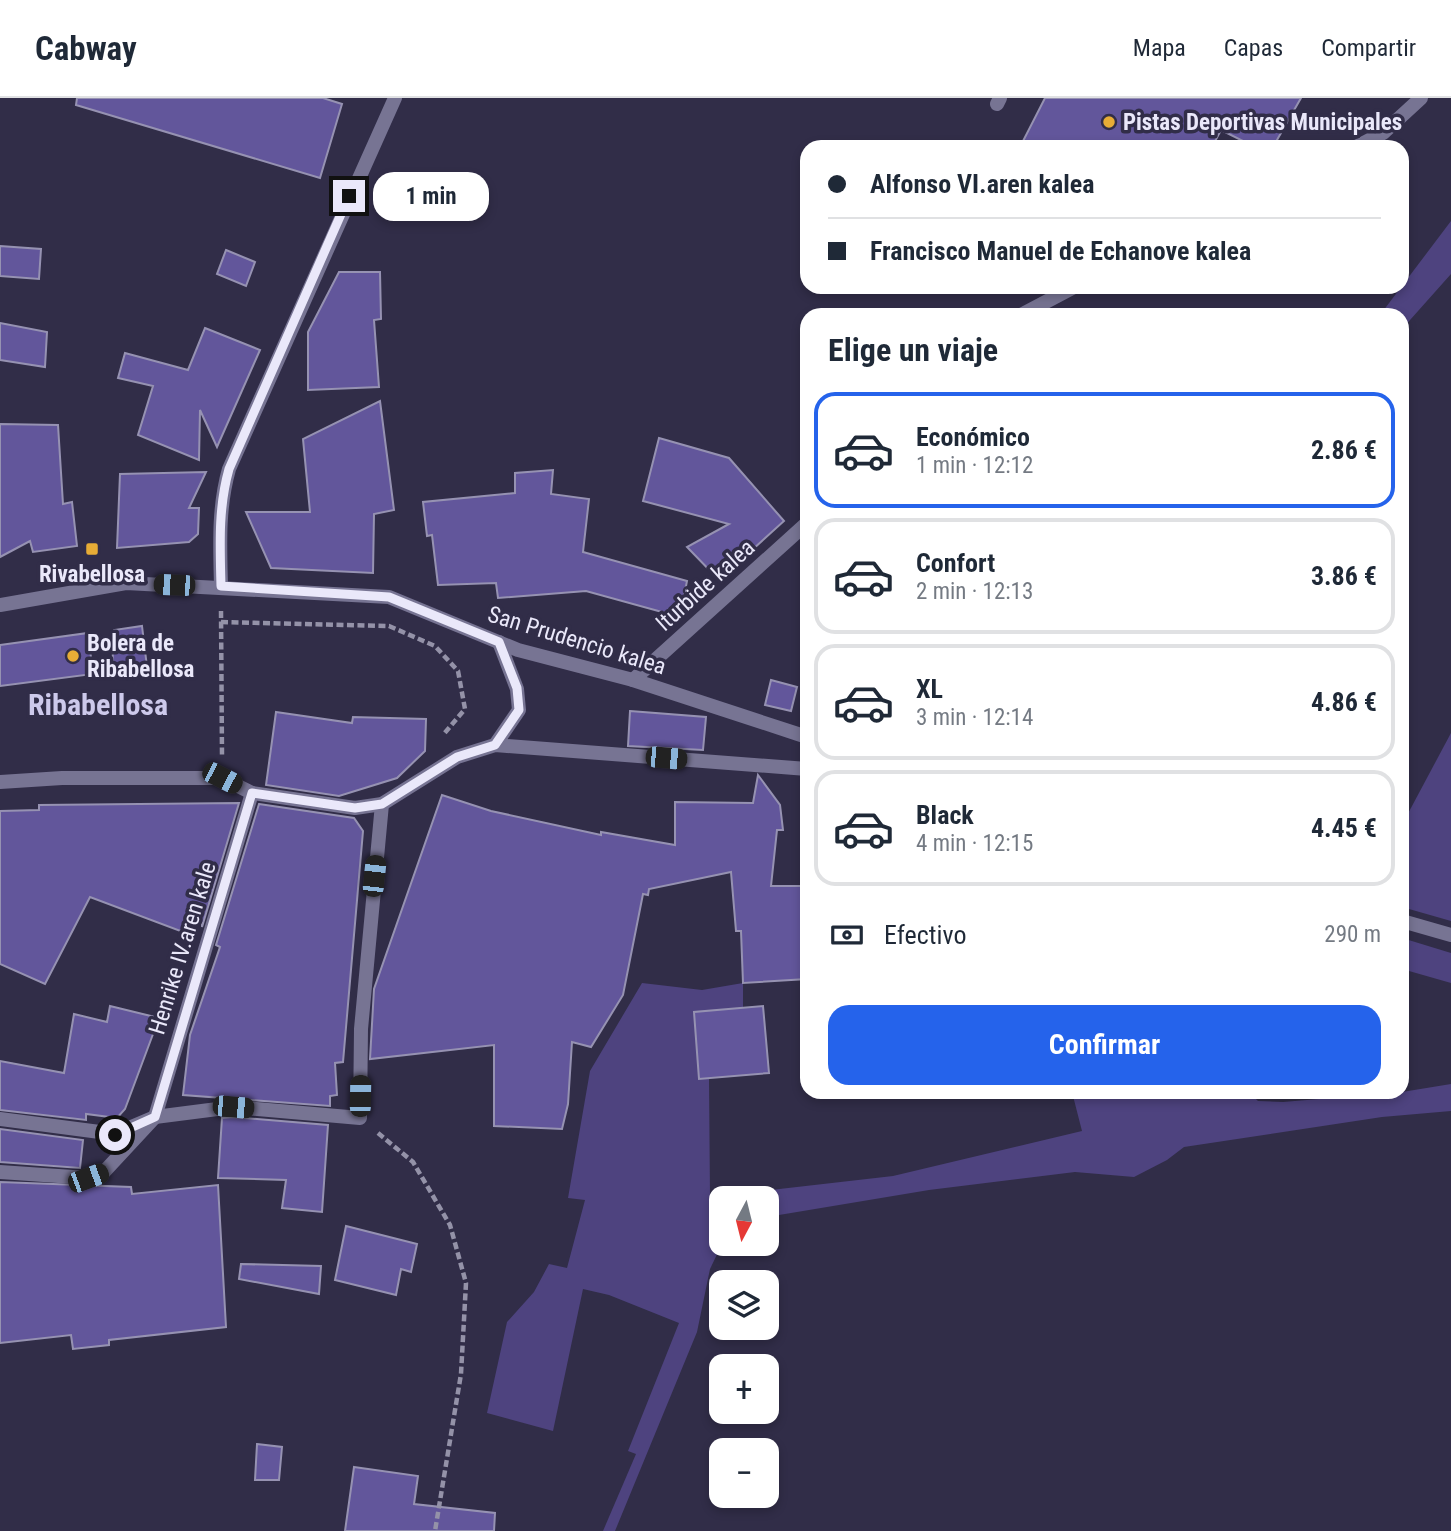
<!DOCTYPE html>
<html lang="es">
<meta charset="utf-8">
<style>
:root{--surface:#fff;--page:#f2f2f3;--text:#1f2937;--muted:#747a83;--line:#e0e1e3;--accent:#2563eb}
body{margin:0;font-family:"Roboto Condensed",sans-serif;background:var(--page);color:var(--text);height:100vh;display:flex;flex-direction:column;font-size:26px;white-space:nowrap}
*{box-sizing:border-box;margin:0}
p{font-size:23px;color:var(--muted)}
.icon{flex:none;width:38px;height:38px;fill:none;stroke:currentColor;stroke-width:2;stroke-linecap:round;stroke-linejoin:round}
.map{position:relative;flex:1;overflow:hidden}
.sheet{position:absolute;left:800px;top:210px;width:609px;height:791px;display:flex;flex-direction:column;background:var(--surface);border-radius:21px;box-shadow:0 4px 10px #0003}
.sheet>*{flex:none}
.guide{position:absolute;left:800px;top:42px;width:609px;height:154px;border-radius:21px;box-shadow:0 4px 10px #0003;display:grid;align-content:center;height:154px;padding:0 28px;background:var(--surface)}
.needle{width:46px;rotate:187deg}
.tools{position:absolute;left:709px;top:1088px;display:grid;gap:14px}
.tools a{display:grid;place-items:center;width:70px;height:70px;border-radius:14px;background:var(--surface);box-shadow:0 4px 10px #0003;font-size:35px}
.end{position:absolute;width:32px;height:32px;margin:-16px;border:9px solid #eae8fa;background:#111;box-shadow:0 0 0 4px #111}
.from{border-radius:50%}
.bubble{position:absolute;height:49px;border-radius:21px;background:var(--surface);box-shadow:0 4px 10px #0003;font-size:23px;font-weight:700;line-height:49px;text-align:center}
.car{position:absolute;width:21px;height:42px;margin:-21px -10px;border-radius:9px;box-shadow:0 0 5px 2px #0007;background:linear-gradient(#222 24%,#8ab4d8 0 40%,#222 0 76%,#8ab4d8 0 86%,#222 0)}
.guide b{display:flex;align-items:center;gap:24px;height:66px;font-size:26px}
.guide b+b{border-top:2px solid var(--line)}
.guide i{width:18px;height:18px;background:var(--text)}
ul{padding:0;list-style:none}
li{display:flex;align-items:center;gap:21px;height:116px;margin:0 14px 10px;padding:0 14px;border:4px solid var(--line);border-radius:21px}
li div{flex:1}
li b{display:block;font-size:26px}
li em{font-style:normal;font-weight:700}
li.selected{border-color:var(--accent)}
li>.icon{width:63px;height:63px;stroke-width:1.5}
h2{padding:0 28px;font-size:32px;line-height:84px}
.pay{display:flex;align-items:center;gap:18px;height:77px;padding:0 28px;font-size:26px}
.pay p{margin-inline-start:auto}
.action{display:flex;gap:14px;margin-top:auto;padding:14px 28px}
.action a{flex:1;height:80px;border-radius:21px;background:var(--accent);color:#fff;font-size:28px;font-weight:700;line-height:80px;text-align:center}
header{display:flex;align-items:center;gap:42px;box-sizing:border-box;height:98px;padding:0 35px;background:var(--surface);border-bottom:2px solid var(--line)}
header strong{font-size:33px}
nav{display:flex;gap:38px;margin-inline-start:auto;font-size:24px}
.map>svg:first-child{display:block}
.green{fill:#4e437f}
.building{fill:#62569b;stroke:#9692b2;stroke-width:2}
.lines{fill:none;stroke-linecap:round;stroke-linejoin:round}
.path{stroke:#9492a8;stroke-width:4.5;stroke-dasharray:7 3.5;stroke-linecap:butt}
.minor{stroke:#777493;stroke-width:14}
.tertiary{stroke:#777493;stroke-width:14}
.route{stroke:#eae8fa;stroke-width:9}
.poi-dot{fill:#e7ac36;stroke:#312d48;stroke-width:2.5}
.labels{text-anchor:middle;stroke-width:7;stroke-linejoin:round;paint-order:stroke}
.poi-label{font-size:23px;font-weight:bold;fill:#eae8fa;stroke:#312d48;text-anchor:start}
.street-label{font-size:23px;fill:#eae8fa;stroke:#312d48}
.district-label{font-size:30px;font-weight:bold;fill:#cdc9eb;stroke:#312d48}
</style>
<header>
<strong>Cabway</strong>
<nav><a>Mapa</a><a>Capas</a><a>Compartir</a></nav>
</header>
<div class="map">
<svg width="1451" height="1433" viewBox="0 0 1451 1433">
<rect width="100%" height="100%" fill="#312d48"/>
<g class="green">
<path d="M 1451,123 L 1451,176 L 1402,231 L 1402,217 L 1380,217 Z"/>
<path d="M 1451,635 L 1451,823 L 1402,809 L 1404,723 Z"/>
<path d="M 1402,840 L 1451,855 L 1451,885 L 1402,871 Z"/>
<path d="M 642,885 L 702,892 L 743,885 L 743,910 L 694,914 L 699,980 L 709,980 L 710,1099 L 893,1078 L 1082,1033 L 1072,994 L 1249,994 L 1258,1003 L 1283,1004 L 1402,994 L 1451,986 L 1451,1013 L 1382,1019 L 1184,1049 L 1167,1062 L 1134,1079 L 1075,1074 L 929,1092 L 767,1119 L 766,1101 L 721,1101 L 722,1146 L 710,1171 L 697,1234 L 615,1433 L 603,1433 L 636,1356 L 628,1353 L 679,1225 L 609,1197 L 583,1191 L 553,1333 L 487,1315 L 507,1224 L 534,1194 L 549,1166 L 567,1170 L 585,1102 L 568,1100 L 590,973 Z"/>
</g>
<g class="building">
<path d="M 77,0 L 323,0 L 342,6 L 320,80 L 76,7 Z"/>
<path d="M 1045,0 L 1301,0 L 1273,49 L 1255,49 L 1221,32 L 1212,49 L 1020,49 Z"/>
<path d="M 0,148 L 41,151 L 39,181 L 0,178 Z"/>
<path d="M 226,152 L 255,164 L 246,188 L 217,176 Z"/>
<path d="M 339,174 L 380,174 L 381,221 L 374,222 L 379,289 L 308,292 L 308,234 Z"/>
<path d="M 0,225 L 47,234 L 45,269 L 0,262 Z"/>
<path d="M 205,230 L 260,252 L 217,349 L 200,312 L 199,362 L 138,337 L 153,288 L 118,280 L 125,255 L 188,272 Z"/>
<path d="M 380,303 L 394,412 L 374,416 L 373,475 L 271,470 L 246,414 L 310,414 L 303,341 Z"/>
<path d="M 0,326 L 58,327 L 63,406 L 72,404 L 77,448 L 33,454 L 30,443 L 0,459 Z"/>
<path d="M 659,340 L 729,360 L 784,423 L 719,482 L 687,449 L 729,426 L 643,403 Z"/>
<path d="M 553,372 L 551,396 L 589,401 L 583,454 L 687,483 L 680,519 L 586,493 L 498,500 L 496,485 L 438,487 L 432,437 L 427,438 L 423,404 L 515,395 L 515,375 Z"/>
<path d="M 206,374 L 189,410 L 199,410 L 198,436 L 189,444 L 117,450 L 120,376 Z"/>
<path d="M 142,528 L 147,569 L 112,574 L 114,532 Z"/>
<path d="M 88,535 L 93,576 L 0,588 L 0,547 Z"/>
<path d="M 771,582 L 797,589 L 791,613 L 765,607 Z"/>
<path d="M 630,613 L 706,619 L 703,652 L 628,648 Z"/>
<path d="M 276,614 L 352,625 L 353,619 L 426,621 L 425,653 L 397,680 L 339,698 L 266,687 Z"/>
<path d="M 758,677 L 780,707 L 783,732 L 777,732 L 771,788 L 807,788 L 807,881 L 743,885 L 741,833 L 736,833 L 731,774 L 649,791 L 648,797 L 643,796 L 623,897 L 591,949 L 572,944 L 568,1006 L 562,1031 L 494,1028 L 494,947 L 370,961 L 374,891 L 442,697 L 491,713 L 601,737 L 601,734 L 675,747 L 675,704 L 753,705 Z"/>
<path d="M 239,705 L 202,829 L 202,825 L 196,823 L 191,837 L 90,799 L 45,886 L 0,866 L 0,713 L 39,712 L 39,707 Z"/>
<path d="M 259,706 L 354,720 L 363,733 L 343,964 L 335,965 L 337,997 L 330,998 L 330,1008 L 183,997 L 190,937 L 220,849 L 216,847 Z"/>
<path d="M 110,908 L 159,920 L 125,1011 L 117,1020 L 86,1016 L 86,1022 L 0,1012 L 0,963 L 64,975 L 74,916 L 107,924 Z"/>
<path d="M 763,908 L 769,975 L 699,981 L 694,914 Z"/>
<path d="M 233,1019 L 328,1027 L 322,1114 L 282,1110 L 286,1082 L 218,1080 L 222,1020 Z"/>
<path d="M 0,1031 L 83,1042 L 80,1070 L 0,1064 Z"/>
<path d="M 0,1084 L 131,1089 L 132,1096 L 218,1087 L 226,1229 L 109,1242 L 109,1247 L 73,1251 L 71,1237 L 0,1245 Z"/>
<path d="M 346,1128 L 417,1146 L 411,1174 L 401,1171 L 396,1197 L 335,1182 Z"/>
<path d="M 241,1166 L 321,1168 L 319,1196 L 239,1181 Z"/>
<path d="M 257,1346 L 282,1349 L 279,1382 L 255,1382 Z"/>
<path d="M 354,1369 L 418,1378 L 414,1406 L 495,1415 L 494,1433 L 345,1433 Z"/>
</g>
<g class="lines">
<g class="path">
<path d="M 221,513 L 222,658"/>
<path d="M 221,524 L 389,528 L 435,548 L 458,573 L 465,611 L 443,637"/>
<path d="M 378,1035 L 413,1064 L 450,1127 L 466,1185 L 461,1276 L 435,1433"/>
</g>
<g class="minor">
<path d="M 997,6 L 1000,0"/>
<path d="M 1356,49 L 1383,35 L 1421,0"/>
<path d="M 1021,217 L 1074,189"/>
<path d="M 633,582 L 807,425"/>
<path d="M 495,647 L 519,612 L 517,591 L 499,544"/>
<path d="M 0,1021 L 115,1036 L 155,1019 L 233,1009 L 360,1020 L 361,931 L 382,706"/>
<path d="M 0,1074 L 87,1080 L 103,1075 L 155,1019 L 252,695"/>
</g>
<g class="tertiary">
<path d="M 221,488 C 220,448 218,410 229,371 L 395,0"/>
<path d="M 0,507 L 126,485 L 389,499 L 518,552 L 633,582 L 807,639"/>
<path d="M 0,684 L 62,680 L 222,680 L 252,695 L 355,710 L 382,706 L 457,659 L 495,647 L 807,671"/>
<path d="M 1402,823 L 1451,837"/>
</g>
</g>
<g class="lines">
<path class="route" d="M 115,1037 L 155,1019 L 252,695 L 355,710 L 382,706 L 457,659 L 495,647 L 519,612 L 517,590 L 499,544 L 389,499 L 221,488 C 220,448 218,410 229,371 L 349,98"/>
</g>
<g class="poi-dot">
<circle cx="1109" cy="24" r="7"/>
<rect x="85" y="444" width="14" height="14" rx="3.5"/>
<circle cx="73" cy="558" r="7"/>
</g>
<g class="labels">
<g class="poi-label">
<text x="1123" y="32">Pistas Deportivas Municipales</text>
<text x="92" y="484" text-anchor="middle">Rivabellosa</text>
<text x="87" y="553">Bolera de<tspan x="87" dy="26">Ribabellosa</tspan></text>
</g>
<g class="street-label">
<text transform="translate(705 487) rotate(-42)" y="8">Iturbide kalea</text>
<text transform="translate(577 542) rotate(17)" y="8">San Prudencio kalea</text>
<text transform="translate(182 850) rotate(-73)" y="8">Henrike IV.aren kale</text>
</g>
<g class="district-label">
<text x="98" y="617">Ribabellosa</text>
</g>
</g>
</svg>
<div class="tools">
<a><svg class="needle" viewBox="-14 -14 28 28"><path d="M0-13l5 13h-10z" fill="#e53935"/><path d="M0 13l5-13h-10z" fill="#747a83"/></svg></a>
<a><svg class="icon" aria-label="layers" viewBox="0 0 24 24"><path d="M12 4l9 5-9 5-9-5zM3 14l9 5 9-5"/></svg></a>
<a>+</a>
<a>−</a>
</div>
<i class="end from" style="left:115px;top:1037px"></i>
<i class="end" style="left:349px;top:98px"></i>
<div class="bubble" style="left:373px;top:74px;width:116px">1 min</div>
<i class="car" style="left:174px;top:487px;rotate:272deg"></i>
<i class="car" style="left:666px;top:660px;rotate:95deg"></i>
<i class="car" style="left:222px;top:680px;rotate:117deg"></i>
<i class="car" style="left:374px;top:778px;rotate:6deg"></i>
<i class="car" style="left:360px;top:998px;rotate:1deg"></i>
<i class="car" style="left:233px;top:1009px;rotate:95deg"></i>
<i class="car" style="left:88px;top:1080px;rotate:70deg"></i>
<div class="guide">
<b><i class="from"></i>Alfonso VI.aren kalea</b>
<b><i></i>Francisco Manuel de Echanove kalea</b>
</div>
<section class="sheet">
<h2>Elige un viaje</h2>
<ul>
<li class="selected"><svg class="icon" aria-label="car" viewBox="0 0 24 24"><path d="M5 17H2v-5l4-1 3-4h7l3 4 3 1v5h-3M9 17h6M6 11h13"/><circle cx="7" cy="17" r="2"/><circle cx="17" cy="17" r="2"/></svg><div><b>Económico</b><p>1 min · 12:12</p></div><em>2.86 €</em></li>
<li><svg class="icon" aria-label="car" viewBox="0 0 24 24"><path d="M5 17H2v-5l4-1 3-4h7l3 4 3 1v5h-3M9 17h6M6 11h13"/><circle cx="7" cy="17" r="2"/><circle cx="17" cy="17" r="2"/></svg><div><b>Confort</b><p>2 min · 12:13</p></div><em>3.86 €</em></li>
<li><svg class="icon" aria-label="car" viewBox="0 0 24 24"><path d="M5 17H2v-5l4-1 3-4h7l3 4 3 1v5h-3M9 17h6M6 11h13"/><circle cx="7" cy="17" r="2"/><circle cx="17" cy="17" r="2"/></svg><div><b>XL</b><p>3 min · 12:14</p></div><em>4.86 €</em></li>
<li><svg class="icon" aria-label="car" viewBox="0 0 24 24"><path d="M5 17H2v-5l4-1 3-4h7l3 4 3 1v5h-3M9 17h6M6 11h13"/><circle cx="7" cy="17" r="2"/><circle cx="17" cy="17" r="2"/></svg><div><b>Black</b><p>4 min · 12:15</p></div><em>4.45 €</em></li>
</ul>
<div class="pay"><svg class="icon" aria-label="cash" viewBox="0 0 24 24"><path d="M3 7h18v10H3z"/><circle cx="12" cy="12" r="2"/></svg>Efectivo<p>290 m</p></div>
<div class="action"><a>Confirmar</a></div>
</section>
</div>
